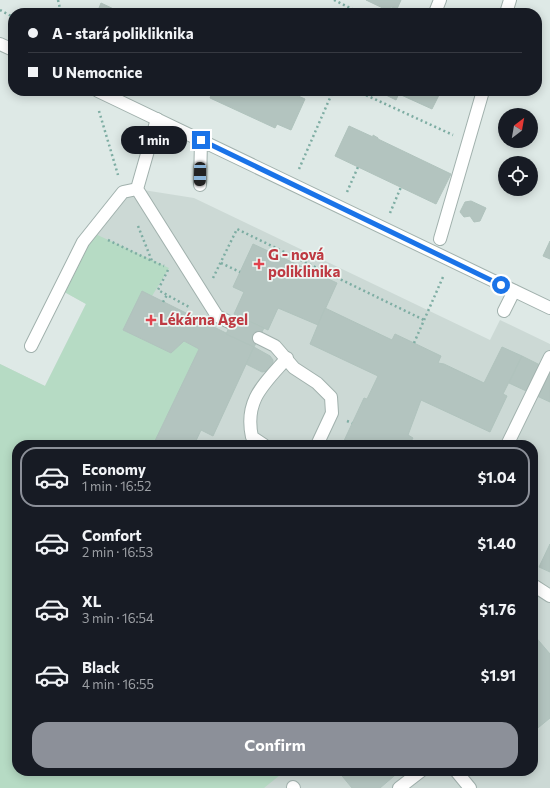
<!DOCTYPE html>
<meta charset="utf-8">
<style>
:root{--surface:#171b24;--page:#242831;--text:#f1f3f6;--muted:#9ea1a6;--line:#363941;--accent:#8c9099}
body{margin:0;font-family:Commissioner,sans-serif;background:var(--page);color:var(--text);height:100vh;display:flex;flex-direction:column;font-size:15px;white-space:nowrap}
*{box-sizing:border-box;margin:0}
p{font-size:13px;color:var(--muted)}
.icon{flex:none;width:22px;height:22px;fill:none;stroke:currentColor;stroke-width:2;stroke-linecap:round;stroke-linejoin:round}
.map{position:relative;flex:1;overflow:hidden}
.side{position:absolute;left:12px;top:440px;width:526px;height:336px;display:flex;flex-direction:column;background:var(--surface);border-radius:16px;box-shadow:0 2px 10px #0003}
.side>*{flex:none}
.hud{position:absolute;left:8px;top:8px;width:534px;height:88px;border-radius:16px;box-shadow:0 2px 10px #0003;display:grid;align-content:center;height:88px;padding:0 20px;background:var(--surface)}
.needle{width:26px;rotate:31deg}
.tools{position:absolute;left:498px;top:108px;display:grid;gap:8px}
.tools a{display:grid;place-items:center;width:40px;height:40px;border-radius:50%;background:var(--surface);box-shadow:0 2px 10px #0003;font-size:20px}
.end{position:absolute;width:18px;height:18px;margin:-9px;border:5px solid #1a73e8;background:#fff;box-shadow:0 0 0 2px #fff}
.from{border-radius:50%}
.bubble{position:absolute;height:28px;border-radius:14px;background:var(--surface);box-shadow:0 2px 10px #0003;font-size:13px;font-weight:700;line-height:28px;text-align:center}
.car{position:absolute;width:12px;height:24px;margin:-12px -6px;border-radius:5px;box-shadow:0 0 3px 1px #0007;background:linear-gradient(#222 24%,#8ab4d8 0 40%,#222 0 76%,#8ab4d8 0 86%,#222 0)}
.hud b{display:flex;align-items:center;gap:14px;height:38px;font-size:15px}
.hud b+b{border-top:1px solid var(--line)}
.hud i{width:10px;height:10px;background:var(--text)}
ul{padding:7px 0 0;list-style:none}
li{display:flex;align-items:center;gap:12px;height:60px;margin:0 8px 6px;padding:0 12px;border:2px solid transparent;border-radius:16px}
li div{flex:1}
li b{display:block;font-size:15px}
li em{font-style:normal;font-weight:700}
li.active{border-color:var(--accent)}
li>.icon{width:36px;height:36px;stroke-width:1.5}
.primary-button{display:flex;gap:8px;margin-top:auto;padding:8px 20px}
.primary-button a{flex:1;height:46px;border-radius:16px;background:var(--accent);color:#fff;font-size:16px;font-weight:700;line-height:46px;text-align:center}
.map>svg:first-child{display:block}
.built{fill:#ccd9d5;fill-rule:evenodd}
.green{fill:#b6dbc4}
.building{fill:#b3c4bf;stroke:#b0c3bd}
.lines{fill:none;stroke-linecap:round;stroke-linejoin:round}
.service-casing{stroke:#a1b1ad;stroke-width:14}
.tertiary-casing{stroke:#a1b1ad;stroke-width:14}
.path{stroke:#7eada3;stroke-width:2.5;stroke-dasharray:2 3;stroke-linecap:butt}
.service{stroke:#fff;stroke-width:12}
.tertiary{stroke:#fff;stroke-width:12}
.route{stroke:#1a73e8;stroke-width:5}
.health-dot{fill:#e0444e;stroke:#eef6f3;stroke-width:1.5}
.labels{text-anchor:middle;stroke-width:3.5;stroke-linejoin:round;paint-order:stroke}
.health-label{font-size:15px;font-weight:bold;fill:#be3a42;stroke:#eef6f3;text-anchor:start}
</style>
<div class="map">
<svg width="550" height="788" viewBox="0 0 550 788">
<rect width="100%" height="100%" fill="#dee9e6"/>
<path class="built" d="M 137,189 L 194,198 L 490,340 L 500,320 L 550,344 L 550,788 L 0,788 L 0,364 L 45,386 L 86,304 L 59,289 L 123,192 ZM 17,445 L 533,445 L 533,771 L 17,771 Z"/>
<path class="green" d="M 91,232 L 169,268 L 152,296 L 142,292 L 123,330 L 170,352 L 184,341 L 199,349 L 153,445 L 17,445 L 17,771 L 285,771 L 264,788 L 0,788 L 0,364 L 45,386 L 86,304 L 59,289 Z"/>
<g class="building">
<path d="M 366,0 L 401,0 L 397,9 L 391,7 L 389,11 Z"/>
<path d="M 101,3 L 122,13 L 97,13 Z"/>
<path d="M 393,7 L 405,13 L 389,13 Z"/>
<path d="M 208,91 L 287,91 L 305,99 L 291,130 L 277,124 L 275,128 L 210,98 L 212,93 Z"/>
<path d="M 378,91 L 400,91 L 396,100 Z"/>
<path d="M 400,91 L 441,91 L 432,109 L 399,94 Z"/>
<path d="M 349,126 L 373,137 L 373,135 L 378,138 L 378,139 L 451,174 L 436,204 L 335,156 Z"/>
<path d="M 471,201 L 486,208 L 480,221 L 474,222 L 470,216 L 464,217 L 460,212 L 465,202 Z"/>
<path d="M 550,241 L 550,259 L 543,256 Z"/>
<path d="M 253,244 L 337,283 L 318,325 L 278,308 L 268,330 L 234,314 L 244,292 L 233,287 Z"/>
<path d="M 142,291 L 254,347 L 213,436 L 201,430 L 194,445 L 153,445 L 199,349 L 184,341 L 171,353 L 123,330 Z"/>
<path d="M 325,308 L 392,340 L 395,334 L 414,343 L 441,356 L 438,363 L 444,364 L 484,383 L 502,347 L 522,356 L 503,394 L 507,396 L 490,432 L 421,400 L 408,435 L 413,438 L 409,445 L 342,445 L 364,398 L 367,399 L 378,376 L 310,344 Z"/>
<path d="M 235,315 L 264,328 L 254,347 L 226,334 Z"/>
<path d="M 254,347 L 270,356 L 273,360 L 273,367 L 268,371 L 262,372 L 246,364 Z"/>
<path d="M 522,356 L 550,370 L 537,396 L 509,383 Z"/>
<path d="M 550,370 L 550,402 L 537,396 Z"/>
<path d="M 550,544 L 550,572 L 539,567 Z"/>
<path d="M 533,634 L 550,654 L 550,718 L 533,732 Z"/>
<path d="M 338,771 L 400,771 L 380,788 L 352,788 Z"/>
</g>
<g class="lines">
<defs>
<g id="service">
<path d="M 436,10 L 440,0"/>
<path d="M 506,13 L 510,0"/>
<path d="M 157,119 L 137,189 L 217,316 L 231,323"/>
<path d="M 200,185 L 201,140"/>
<path d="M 440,239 L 483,91"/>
<path d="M 504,311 L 514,291"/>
<path d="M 259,338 L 275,346 L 294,368 L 317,383 L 331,397 L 332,413 L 317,445"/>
<path d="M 31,346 L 83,242 L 123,192 L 137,189"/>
<path d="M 264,445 L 252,437 C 244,400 264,384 287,358"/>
<path d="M 507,445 L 550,357"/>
<path d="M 533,585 L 550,596"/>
<path d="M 456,771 L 470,788"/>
<path d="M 293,787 L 294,788"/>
<path d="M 399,788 L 421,771"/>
</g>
<g id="tertiary">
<path d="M 0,44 L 13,50"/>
<path d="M 98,91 L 550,308"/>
</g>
</defs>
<use href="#service" class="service-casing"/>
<use href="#tertiary" class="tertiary-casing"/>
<g class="path">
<path d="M 58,0 L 61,13"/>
<path d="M 334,0 L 360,13"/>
<path d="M 0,10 L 13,17"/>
<path d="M 357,91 L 453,135"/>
<path d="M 99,111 L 118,175"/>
<path d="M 299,169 L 333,91"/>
<path d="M 347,192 L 358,167"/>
<path d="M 390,213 L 401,187"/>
<path d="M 138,226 L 152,261 L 164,266"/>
<path d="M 108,240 L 152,261"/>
<path d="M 221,263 L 240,272"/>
<path d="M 168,270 L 158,290 L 189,307"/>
<path d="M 213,278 L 237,229 L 424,320"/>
<path d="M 163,302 L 167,295"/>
<path d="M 414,343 L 443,277"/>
<path d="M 347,421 L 352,423"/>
</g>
<use href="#service" class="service"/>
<use href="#tertiary" class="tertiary"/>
</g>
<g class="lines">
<path class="route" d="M 201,140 L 501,285"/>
</g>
<g class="health-dot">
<path d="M257 258h4v4h4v4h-4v4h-4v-4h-4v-4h4z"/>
<path d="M149 314h4v4h4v4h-4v4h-4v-4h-4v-4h4z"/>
</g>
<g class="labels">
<g class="health-label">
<text x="268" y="260">G - nová<tspan x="268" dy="17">poliklinika</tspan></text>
<text x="159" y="325">Lékárna Agel</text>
</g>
</g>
</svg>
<div class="tools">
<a><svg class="needle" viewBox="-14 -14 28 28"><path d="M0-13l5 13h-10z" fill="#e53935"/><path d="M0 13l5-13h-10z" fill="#9ea1a6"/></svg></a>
<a><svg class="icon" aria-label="locate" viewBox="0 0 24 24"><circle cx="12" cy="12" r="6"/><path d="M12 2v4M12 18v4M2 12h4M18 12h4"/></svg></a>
</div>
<i class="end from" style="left:501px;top:285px"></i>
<i class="end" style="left:201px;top:140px"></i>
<div class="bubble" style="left:121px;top:126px;width:66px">1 min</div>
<i class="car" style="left:200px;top:174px;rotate:181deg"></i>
<div class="hud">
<b><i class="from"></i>A - stará polikliknika</b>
<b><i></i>U Nemocnice</b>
</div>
<section class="side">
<ul>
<li class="active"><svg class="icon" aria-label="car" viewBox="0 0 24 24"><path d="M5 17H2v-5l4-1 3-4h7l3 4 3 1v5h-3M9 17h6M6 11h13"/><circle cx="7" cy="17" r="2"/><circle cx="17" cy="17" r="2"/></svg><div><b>Economy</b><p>1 min · 16:52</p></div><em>$1.04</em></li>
<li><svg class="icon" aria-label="car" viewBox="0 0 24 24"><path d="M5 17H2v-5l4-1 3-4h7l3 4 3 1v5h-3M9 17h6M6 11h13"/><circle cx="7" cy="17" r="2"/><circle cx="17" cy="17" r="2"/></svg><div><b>Comfort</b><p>2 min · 16:53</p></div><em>$1.40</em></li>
<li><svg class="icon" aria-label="car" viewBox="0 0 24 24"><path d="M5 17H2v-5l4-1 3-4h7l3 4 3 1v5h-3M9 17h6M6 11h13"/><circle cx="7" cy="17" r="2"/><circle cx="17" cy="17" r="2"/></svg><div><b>XL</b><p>3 min · 16:54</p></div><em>$1.76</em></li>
<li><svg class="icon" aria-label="car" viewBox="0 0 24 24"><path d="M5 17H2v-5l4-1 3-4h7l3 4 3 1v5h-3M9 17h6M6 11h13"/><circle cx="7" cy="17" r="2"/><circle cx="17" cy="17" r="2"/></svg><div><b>Black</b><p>4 min · 16:55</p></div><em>$1.91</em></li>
</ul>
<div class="primary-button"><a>Confirm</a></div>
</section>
</div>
